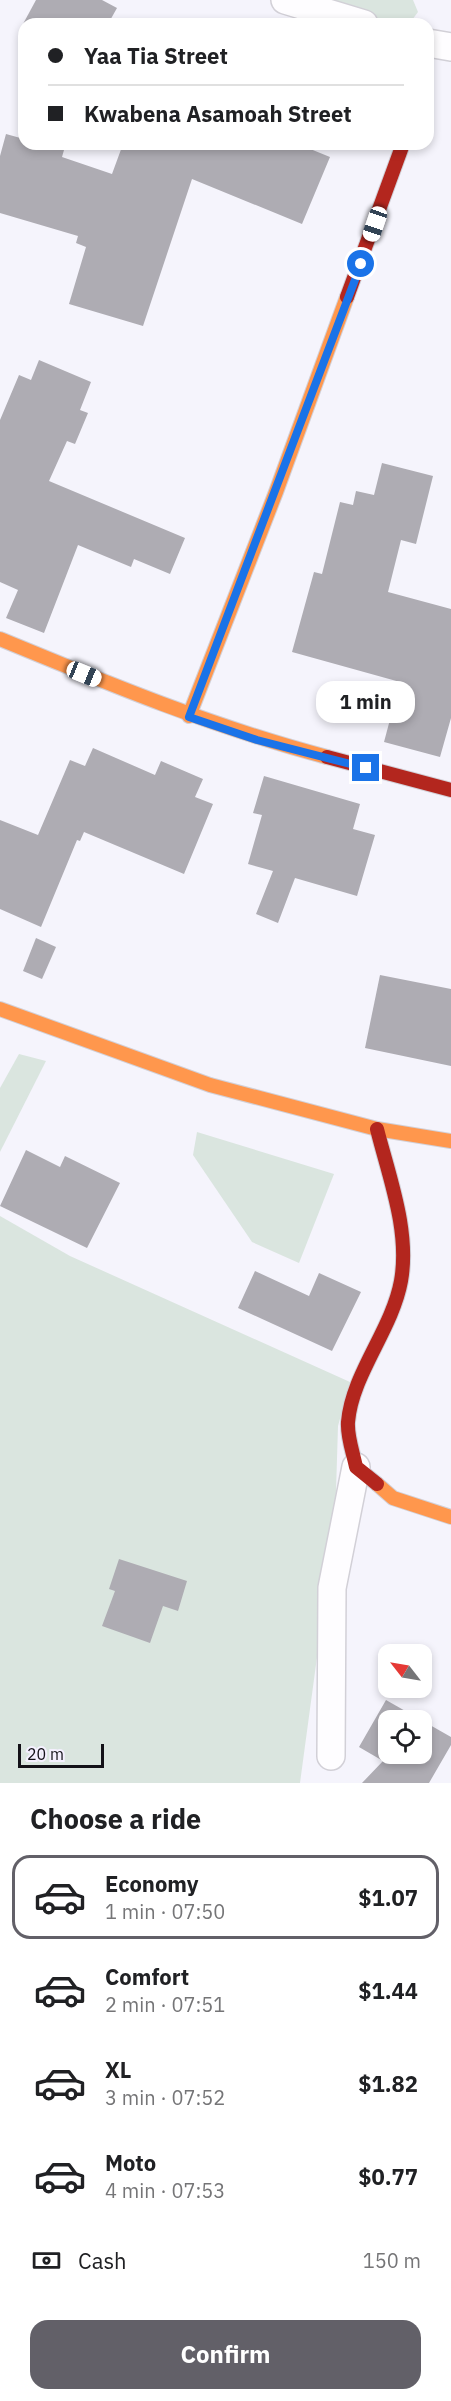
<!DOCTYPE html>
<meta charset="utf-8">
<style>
:root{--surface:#fff;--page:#f2f2f2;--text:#202124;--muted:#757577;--line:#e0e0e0;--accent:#626068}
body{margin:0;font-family:"IBM Plex Sans",sans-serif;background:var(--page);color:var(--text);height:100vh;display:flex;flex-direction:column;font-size:22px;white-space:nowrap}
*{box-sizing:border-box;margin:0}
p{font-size:20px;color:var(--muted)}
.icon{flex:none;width:33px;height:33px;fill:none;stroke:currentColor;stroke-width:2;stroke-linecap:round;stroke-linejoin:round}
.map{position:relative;height:1783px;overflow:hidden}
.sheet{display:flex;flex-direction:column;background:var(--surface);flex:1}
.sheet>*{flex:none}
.top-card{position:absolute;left:18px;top:18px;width:416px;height:132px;border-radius:18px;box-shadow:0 3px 9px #0003;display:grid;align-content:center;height:132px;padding:0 30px;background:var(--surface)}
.needle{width:39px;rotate:301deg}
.controls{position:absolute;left:378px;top:1644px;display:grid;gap:12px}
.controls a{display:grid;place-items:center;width:54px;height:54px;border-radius:12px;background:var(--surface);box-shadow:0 3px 9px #0003;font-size:30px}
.scale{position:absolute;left:18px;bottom:15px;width:86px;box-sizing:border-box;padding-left:6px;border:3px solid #131118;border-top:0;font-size:16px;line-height:21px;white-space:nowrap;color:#131118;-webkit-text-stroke:4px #f4f0ff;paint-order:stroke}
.end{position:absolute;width:27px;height:27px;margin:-14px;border:8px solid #1a73e8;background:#fff;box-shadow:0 0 0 3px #fff}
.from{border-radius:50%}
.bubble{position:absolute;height:42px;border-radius:18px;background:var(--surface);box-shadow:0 3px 9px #0003;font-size:20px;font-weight:700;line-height:42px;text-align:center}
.car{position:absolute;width:18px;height:36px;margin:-18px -9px;border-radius:8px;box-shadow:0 0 4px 2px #0007;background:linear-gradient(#fff 24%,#345 0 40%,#fff 0 76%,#345 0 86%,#fff 0)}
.top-card b{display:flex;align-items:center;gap:21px;height:57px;font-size:22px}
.top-card b+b{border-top:2px solid var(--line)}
.top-card i{width:15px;height:15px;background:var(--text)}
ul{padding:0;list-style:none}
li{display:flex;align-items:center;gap:18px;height:84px;margin:0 12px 9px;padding:0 18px;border:3px solid transparent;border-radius:18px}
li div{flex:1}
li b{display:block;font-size:22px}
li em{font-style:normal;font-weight:700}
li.selected{border-color:var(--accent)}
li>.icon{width:54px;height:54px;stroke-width:1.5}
h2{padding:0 30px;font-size:27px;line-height:72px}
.pay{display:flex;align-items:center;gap:15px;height:66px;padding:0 30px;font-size:22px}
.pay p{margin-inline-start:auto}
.cta{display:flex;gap:12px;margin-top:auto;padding:12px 30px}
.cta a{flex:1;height:69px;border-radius:18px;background:var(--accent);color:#fff;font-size:24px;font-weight:700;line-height:69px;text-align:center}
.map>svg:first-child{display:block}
.green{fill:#dae5df}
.building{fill:#aeacb3;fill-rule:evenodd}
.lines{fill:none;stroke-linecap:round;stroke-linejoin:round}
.street-casing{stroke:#d2d0d7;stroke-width:30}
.slow-casing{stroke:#d2d0d7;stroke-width:16}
.jam-casing{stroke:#d2d0d7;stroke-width:16}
.street{stroke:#fefdff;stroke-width:27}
.slow{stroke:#ff974d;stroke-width:14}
.jam{stroke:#b3261e;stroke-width:14}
.route{stroke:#1a73e8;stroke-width:8}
</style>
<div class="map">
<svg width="451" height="1783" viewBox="0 0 451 1783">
<rect width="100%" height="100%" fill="#f5f4fc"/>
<g class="green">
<path d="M 308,0 L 413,0 L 418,12 L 409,24 L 363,16 Z"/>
<path d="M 19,1054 L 46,1061 L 0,1152 L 0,1088 Z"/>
<path d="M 197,1132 L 334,1174 L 299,1263 L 252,1242 L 193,1155 Z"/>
<path d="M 0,1216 L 70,1256 L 350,1382 L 338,1426 L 335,1524 L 300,1783 L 0,1783 Z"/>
</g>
<g class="building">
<path d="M 36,0 L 102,0 L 117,8 L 108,24 L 23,24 Z"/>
<path d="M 6,134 L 24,139 L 24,144 L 42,144 L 64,150 L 62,157 L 112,174 L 123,144 L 298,144 L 330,157 L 302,224 L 192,179 L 143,326 L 69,304 L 86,247 L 76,243 L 78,236 L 0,213 L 0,156 Z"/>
<path d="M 39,360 L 91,382 L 80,410 L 88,413 L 75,444 L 67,441 L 49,481 L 185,538 L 170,574 L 134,559 L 131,567 L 78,545 L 44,633 L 6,618 L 18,590 L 0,582 L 0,420 L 19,375 L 31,380 Z"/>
<path d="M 382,463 L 433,476 L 416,544 L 401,540 L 388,592 L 451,609 L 451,718 L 440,757 L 384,742 L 400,682 L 292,652 L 314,572 L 322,574 L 340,502 L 353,505 L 356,491 L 374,495 Z"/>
<path d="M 93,748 L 155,775 L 161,761 L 203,779 L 195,797 L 213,804 L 184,874 L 84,832 L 80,841 L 77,840 L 41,927 L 0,909 L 0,820 L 38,835 L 70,760 L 85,766 Z"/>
<path d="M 264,776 L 360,804 L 353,829 L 375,835 L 357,896 L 295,878 L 278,923 L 256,914 L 273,871 L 248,864 L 262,815 L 253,813 Z"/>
<path d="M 36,938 L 56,947 L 42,979 L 23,971 Z"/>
<path d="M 380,975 L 451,989 L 451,1066 L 365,1048 Z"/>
<path d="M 26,1150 L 60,1167 L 65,1156 L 120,1183 L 87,1248 L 0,1206 Z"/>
<path d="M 255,1271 L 309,1296 L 319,1273 L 361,1292 L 332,1351 L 238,1308 Z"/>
<path d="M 119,1559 L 187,1581 L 178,1611 L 163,1606 L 150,1643 L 102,1626 L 115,1591 L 109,1589 Z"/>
<path d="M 386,1700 L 451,1737 L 451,1745 L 429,1783 L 362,1783 L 383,1761 L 359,1747 ZM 388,1720 L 422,1720 L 422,1754 L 388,1754 Z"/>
</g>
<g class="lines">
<defs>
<g id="street">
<path d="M 285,0 L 364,24"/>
<path d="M 428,43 L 451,47"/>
<path d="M 331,1756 L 332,1588 L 356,1467"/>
</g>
<g id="slow">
<path d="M 0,639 C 109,684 213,727 327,757"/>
<path d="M 189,716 L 276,492 L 347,297"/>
<path d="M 0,1009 L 210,1085 L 377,1129 L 451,1141"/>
<path d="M 377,1484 L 393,1498 L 451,1517"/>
</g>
<g id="jam">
<path d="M 347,297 L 403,144"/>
<path d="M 327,757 L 451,790"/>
<path d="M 377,1484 L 356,1467 C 353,1452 347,1437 348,1422 C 352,1374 392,1330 401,1281 C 410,1231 389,1177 377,1129"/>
</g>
</defs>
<use href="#street" class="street-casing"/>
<use href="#slow" class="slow-casing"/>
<use href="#jam" class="jam-casing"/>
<use href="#street" class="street"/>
<use href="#slow" class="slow"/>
<use href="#jam" class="jam"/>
</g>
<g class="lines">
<path class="route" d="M 361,264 L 189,717 L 257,740 L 366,768"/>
</g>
</svg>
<div class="controls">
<a><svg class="needle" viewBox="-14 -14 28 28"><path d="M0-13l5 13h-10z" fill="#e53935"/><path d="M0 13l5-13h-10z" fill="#757577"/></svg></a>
<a><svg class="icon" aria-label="locate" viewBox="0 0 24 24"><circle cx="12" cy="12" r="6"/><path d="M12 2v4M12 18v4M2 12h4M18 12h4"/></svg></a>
</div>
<div class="scale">20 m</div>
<i class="end from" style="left:361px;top:264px"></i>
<i class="end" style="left:366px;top:768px"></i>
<div class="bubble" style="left:316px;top:681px;width:99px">1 min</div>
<i class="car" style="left:375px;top:224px;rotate:199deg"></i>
<i class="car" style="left:84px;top:674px;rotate:112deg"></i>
<div class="top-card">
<b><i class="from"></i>Yaa Tia Street</b>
<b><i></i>Kwabena Asamoah Street</b>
</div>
</div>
<section class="sheet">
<h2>Choose a ride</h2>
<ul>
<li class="selected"><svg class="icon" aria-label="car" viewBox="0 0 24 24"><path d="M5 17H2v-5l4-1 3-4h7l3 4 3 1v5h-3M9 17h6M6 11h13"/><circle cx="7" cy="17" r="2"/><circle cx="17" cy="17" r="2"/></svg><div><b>Economy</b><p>1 min · 07:50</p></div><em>$1.07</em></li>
<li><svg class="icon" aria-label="car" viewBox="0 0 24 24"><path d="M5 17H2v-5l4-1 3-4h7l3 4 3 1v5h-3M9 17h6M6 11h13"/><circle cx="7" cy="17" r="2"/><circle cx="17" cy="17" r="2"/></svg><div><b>Comfort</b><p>2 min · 07:51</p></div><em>$1.44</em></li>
<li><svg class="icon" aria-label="car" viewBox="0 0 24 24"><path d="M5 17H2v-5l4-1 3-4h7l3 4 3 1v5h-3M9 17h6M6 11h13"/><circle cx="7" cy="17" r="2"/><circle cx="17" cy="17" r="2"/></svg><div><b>XL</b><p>3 min · 07:52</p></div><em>$1.82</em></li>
<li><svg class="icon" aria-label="car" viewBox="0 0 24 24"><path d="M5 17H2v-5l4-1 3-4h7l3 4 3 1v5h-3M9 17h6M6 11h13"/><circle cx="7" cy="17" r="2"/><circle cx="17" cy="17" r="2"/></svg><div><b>Moto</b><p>4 min · 07:53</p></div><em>$0.77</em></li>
</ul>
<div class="pay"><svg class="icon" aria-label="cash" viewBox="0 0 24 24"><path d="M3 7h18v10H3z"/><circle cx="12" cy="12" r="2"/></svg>Cash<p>150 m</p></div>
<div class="cta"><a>Confirm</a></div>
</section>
